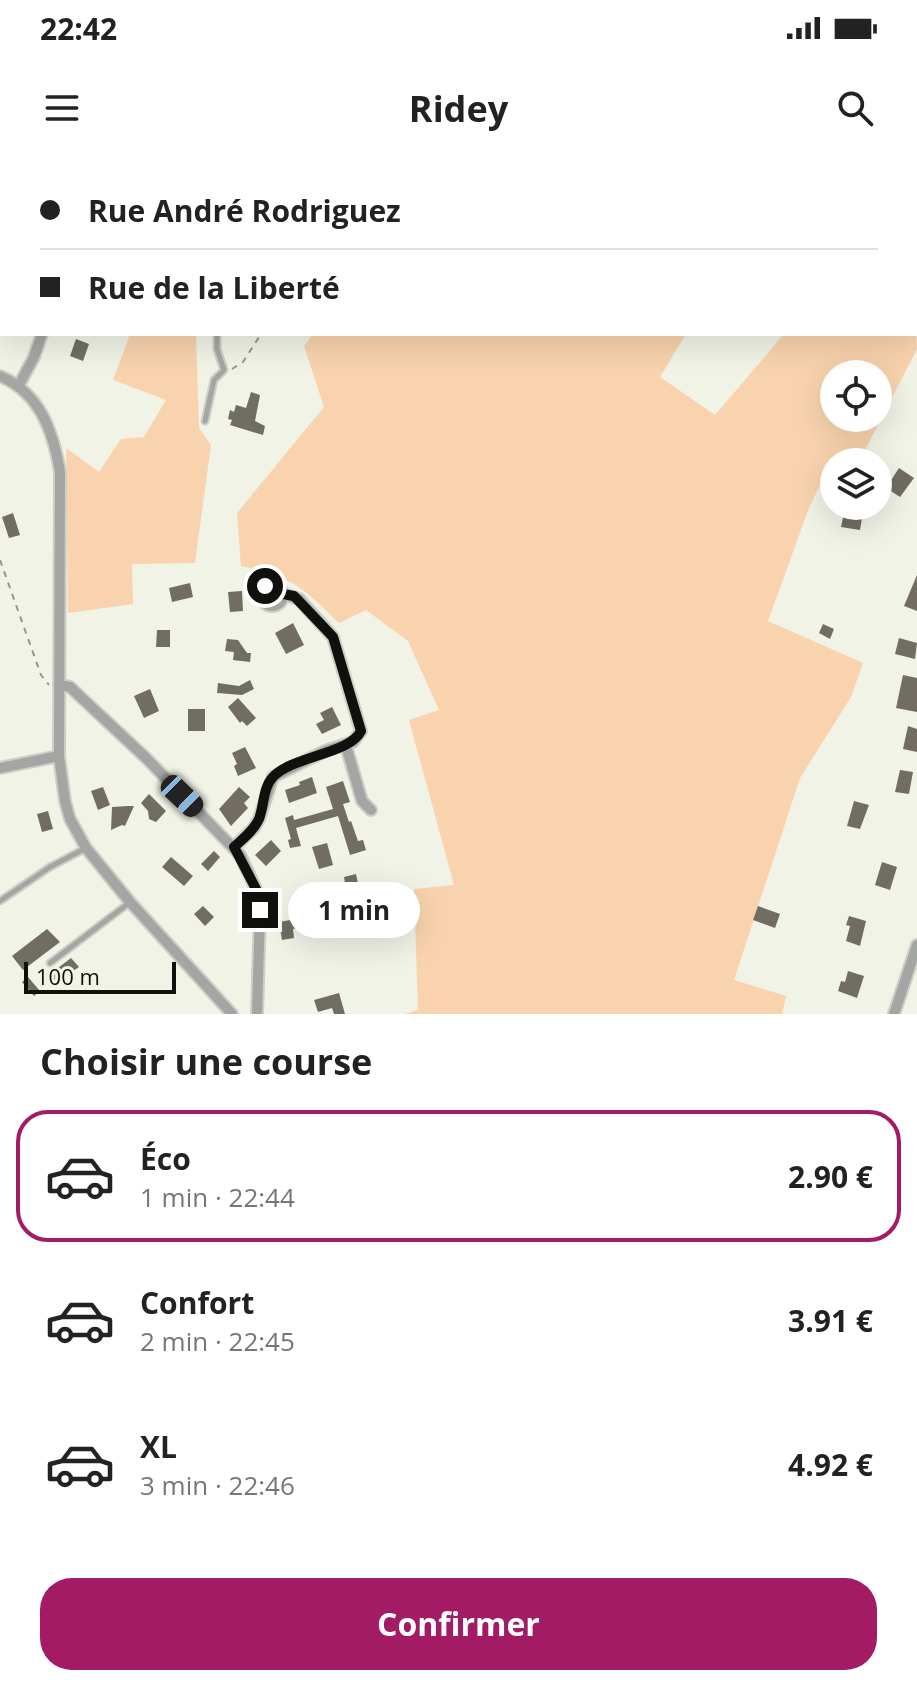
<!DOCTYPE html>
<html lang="fr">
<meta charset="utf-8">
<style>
:root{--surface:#fff;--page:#f6f6f6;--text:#222;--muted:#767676;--line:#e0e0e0;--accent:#a31a65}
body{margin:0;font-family:"Open Sans",sans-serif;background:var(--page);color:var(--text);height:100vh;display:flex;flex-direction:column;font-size:30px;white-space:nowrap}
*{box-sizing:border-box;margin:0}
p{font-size:26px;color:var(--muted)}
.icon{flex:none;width:44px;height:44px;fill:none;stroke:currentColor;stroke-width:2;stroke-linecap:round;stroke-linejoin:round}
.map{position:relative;height:854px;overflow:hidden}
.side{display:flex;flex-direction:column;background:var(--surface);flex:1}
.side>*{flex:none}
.banner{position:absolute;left:0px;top:0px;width:918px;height:176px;box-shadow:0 8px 32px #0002;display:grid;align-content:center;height:176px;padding:0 40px;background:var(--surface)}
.fabs{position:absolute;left:820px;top:200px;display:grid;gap:16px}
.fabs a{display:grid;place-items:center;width:72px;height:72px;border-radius:50%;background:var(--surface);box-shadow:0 8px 32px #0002;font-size:40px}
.scale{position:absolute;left:24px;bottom:20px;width:152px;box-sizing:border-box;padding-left:8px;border:4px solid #10110d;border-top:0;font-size:22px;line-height:28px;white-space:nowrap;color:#10110d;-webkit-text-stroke:6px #f1f3e7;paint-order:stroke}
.end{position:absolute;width:36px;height:36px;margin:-18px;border:10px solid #10110d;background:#fff;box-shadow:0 0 0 4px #fff}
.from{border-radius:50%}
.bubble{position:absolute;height:56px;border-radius:28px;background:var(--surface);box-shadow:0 8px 32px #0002;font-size:26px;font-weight:700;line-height:56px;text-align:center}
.car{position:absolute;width:24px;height:48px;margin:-24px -12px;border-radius:10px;box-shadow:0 0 6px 2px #0007;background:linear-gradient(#222 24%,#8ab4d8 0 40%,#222 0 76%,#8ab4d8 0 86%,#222 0)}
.banner b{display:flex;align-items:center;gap:28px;height:76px;font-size:30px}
.banner b+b{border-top:2px solid var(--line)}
.banner i{width:20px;height:20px;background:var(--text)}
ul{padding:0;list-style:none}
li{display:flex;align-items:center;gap:24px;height:132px;margin:0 16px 12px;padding:0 24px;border:4px solid transparent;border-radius:32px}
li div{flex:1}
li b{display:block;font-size:30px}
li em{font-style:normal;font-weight:700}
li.on{border-color:var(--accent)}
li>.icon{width:72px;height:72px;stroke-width:1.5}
h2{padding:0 40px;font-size:36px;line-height:96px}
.cta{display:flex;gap:16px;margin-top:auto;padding:16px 40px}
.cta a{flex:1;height:92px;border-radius:32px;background:var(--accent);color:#fff;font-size:32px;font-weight:700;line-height:92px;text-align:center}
.status{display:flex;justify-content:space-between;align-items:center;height:56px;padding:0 40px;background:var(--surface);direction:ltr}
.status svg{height:22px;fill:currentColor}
header{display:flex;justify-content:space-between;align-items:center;height:104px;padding:0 40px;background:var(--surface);font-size:36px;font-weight:700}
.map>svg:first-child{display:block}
.green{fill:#f8d3ad;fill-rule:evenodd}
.building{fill:#716d63}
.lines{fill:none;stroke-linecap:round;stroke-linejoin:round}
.lane-casing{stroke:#cdcfc4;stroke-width:9}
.street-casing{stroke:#cdcfc4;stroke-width:14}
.path{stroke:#95978e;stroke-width:2;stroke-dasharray:6 6;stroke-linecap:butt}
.lane{stroke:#a3a6a2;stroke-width:5}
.street{stroke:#a3a6a2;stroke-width:10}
.route{stroke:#10110d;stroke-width:10}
</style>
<div class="status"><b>22:42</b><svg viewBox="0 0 49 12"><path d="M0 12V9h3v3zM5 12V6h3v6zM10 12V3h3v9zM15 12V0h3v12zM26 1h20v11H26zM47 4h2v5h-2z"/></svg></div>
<header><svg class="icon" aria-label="menu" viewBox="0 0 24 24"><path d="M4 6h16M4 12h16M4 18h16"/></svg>Ridey<svg class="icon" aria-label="search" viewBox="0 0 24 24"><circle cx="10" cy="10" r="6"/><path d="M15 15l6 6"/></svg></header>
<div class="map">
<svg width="917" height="854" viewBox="0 0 917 854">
<rect width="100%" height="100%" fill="#f1f3e7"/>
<g class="green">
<path d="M 252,0 L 478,0 L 479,2 L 254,2 Z"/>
<path d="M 916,168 L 917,189 L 859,302 L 830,304 L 809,348 L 768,461 L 863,503 L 851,537 L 800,618 L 734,820 L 786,836 L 782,854 L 404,854 L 418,850 L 414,729 L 454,725 L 409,560 L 439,550 L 408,481 L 366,450 L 339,463 C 301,425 293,418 241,406 L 237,353 L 324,247 L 304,186 L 313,174 L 686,174 L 660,217 L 715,255 L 784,174 L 916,174 ZM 834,214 L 878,214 L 878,258 L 834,258 Z"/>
<path d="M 130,174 L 196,174 L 199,268 L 211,285 L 195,403 L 132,404 L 133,444 L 68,453 L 66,288 L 99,312 L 121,279 L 144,277 L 166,240 L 113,220 Z"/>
</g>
<g class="building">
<path d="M 76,179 L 89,184 L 83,201 L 70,196 Z"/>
<path d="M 251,232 L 260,235 L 255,261 L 265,266 L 263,275 L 230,265 L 232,260 L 228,259 L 230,250 L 234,252 L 236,245 L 246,248 Z"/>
<path d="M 899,308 L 914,318 L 900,337 L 886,328 Z"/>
<path d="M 852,346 L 872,346 L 862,358 L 860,370 L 841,367 L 844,353 Z"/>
<path d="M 13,353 L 20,375 L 9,378 L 2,357 Z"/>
<path d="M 917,415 L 917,451 L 904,446 Z"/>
<path d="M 190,423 L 193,437 L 172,442 L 169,428 Z"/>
<path d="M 242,431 L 243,451 L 230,452 L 228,432 Z"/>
<path d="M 293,463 L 304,485 L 286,494 L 275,473 Z"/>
<path d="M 823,464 L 834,469 L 830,479 L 819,473 Z"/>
<path d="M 157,470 L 170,470 L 170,487 L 156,487 Z"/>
<path d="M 899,478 L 917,483 L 915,499 L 895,494 Z"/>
<path d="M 227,479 L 238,480 L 247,493 L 251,493 L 250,502 L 233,500 L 234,492 L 225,491 Z"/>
<path d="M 903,515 L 917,518 L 917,552 L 896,548 Z"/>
<path d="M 250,520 L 254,529 L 242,535 L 217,533 L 218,523 L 239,526 Z"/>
<path d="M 150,529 L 159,551 L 144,558 L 134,536 Z"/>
<path d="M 238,538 L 256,558 L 247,566 L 242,561 L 240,563 L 228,547 Z"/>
<path d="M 332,547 L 341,565 L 322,574 L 316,564 L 324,560 L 320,553 Z"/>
<rect x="188" y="549" width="17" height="22"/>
<path d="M 908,566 L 917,569 L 917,592 L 903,589 Z"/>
<path d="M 245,587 L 256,608 L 238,616 L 234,606 L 237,604 L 232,593 Z"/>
<path d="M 900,610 L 913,612 L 909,634 L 895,632 Z"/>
<path d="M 312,617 L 317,633 L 289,643 L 285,630 L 300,625 L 299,622 Z"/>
<path d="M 343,621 L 350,642 L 343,644 L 349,662 L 351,661 L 358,681 L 363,680 L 366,690 L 350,695 L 338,656 L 296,668 L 301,686 L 290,688 L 288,680 L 291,679 L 285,658 L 293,655 L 294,660 L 333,649 L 326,627 Z"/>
<path d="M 103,627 L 110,645 L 98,650 L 91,631 Z"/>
<path d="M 239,627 L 250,637 L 244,643 L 248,648 L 231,666 L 219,649 Z"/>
<path d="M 149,634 L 166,651 L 156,662 L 149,659 L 148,651 L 141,643 Z"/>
<path d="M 854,641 L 869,645 L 860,669 L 847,666 Z"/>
<path d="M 128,646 L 134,646 L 125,666 L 122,665 L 111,670 L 112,647 Z"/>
<path d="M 48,651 L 53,669 L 42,672 L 37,654 Z"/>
<path d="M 271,680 L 281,691 L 266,706 L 255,695 Z"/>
<path d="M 327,683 L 333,705 L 319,709 L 312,687 Z"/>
<path d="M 214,691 L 220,697 L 208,711 L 201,704 Z"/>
<path d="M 171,697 L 193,716 L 184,726 L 162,707 Z"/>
<path d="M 882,702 L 897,707 L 890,730 L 875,725 Z"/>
<path d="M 356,714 L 360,733 L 347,736 L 344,717 Z"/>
<path d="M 203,746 L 214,757 L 205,766 L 194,754 Z"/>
<path d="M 758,746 L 780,754 L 775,768 L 753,760 Z"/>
<path d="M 849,756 L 866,761 L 860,786 L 846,781 L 850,766 L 846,765 Z"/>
<path d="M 296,759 L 297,768 L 293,769 L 294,778 L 282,780 L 279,762 Z"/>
<path d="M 47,769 L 60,782 L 23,810 L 12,796 Z"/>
<path d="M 71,798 L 79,807 L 52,825 L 46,817 Z"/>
<path d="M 848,811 L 864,816 L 857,838 L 838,831 L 841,821 L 845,822 Z"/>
<path d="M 28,817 L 40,831 L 34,836 L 22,822 Z"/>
<path d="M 339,833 L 345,854 L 334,854 L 332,848 L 318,852 L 314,840 Z"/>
</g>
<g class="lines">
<defs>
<g id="lane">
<path d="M 205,261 L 214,220 L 224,210 L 217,189 L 217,174"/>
<path d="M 0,741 L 50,707 L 86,688"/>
<path d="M 50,803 L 129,743"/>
</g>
<g id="street">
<path d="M 14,0 L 15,2"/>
<path d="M 713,0 L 715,2"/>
<path d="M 903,0 L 910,2"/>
<path d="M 608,2 L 609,0"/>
<path d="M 735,2 L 737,0"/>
<path d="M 0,28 L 2,28"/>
<path d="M 0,216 C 40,233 53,271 60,312 L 59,596 L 65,641 L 70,659 L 86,688 L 130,742 L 232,854"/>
<path d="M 19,225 L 34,197 L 42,174"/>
<circle cx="272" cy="435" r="11"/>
<path d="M 59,525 L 70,527 L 146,598 L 240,695 L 256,729 L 260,750 L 257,854"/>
<path d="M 346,586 L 362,641 L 371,650"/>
<path d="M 0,608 L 59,596"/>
<path d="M 234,687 L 254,668 L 259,659 L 273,617 L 325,591 L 353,582 L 361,571 L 333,477 L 299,439 L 283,434"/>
<path d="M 894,854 L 917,785"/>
</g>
</defs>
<use href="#lane" class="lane-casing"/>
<use href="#street" class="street-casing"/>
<g class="path">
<path d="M 308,0 L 309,2"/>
<path d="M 232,209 L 243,202 L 261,174"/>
<path d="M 0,400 L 41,515 L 49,525"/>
</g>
<use href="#lane" class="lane"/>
<use href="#street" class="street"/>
</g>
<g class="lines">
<path class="route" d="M 260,750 L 256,729 L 234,687 C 243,679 254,670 259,659 C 264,646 263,627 273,617 C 292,596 350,594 361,571 L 333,477 L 294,436 L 283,434 L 281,427 L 275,424 L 265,426"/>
</g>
</svg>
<div class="fabs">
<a><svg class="icon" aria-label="locate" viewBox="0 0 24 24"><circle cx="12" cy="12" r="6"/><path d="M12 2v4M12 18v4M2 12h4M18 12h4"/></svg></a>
<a><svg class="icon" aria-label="layers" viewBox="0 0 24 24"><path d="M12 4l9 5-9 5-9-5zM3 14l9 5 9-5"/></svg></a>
</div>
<div class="scale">100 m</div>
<i class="end from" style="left:265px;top:426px"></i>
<i class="end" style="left:260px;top:750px"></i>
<div class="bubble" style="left:288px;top:722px;width:132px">1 min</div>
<i class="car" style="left:182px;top:636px;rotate:134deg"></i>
<div class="banner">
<b><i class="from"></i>Rue André Rodriguez</b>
<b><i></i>Rue de la Liberté</b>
</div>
</div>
<section class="side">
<h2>Choisir une course</h2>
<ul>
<li class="on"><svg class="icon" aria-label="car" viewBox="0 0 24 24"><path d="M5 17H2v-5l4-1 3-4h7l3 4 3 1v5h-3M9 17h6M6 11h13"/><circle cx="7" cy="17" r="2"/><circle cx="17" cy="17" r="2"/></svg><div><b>Éco</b><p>1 min · 22:44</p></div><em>2.90 €</em></li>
<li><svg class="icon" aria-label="car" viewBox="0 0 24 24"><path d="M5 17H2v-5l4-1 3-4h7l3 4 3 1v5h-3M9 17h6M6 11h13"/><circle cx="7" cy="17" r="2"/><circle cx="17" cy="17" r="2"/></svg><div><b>Confort</b><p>2 min · 22:45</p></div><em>3.91 €</em></li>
<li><svg class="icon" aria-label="car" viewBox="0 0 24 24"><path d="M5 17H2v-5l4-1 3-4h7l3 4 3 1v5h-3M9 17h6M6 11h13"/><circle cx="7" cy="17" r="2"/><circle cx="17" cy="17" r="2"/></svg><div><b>XL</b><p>3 min · 22:46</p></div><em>4.92 €</em></li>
</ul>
<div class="cta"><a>Confirmer</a></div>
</section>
